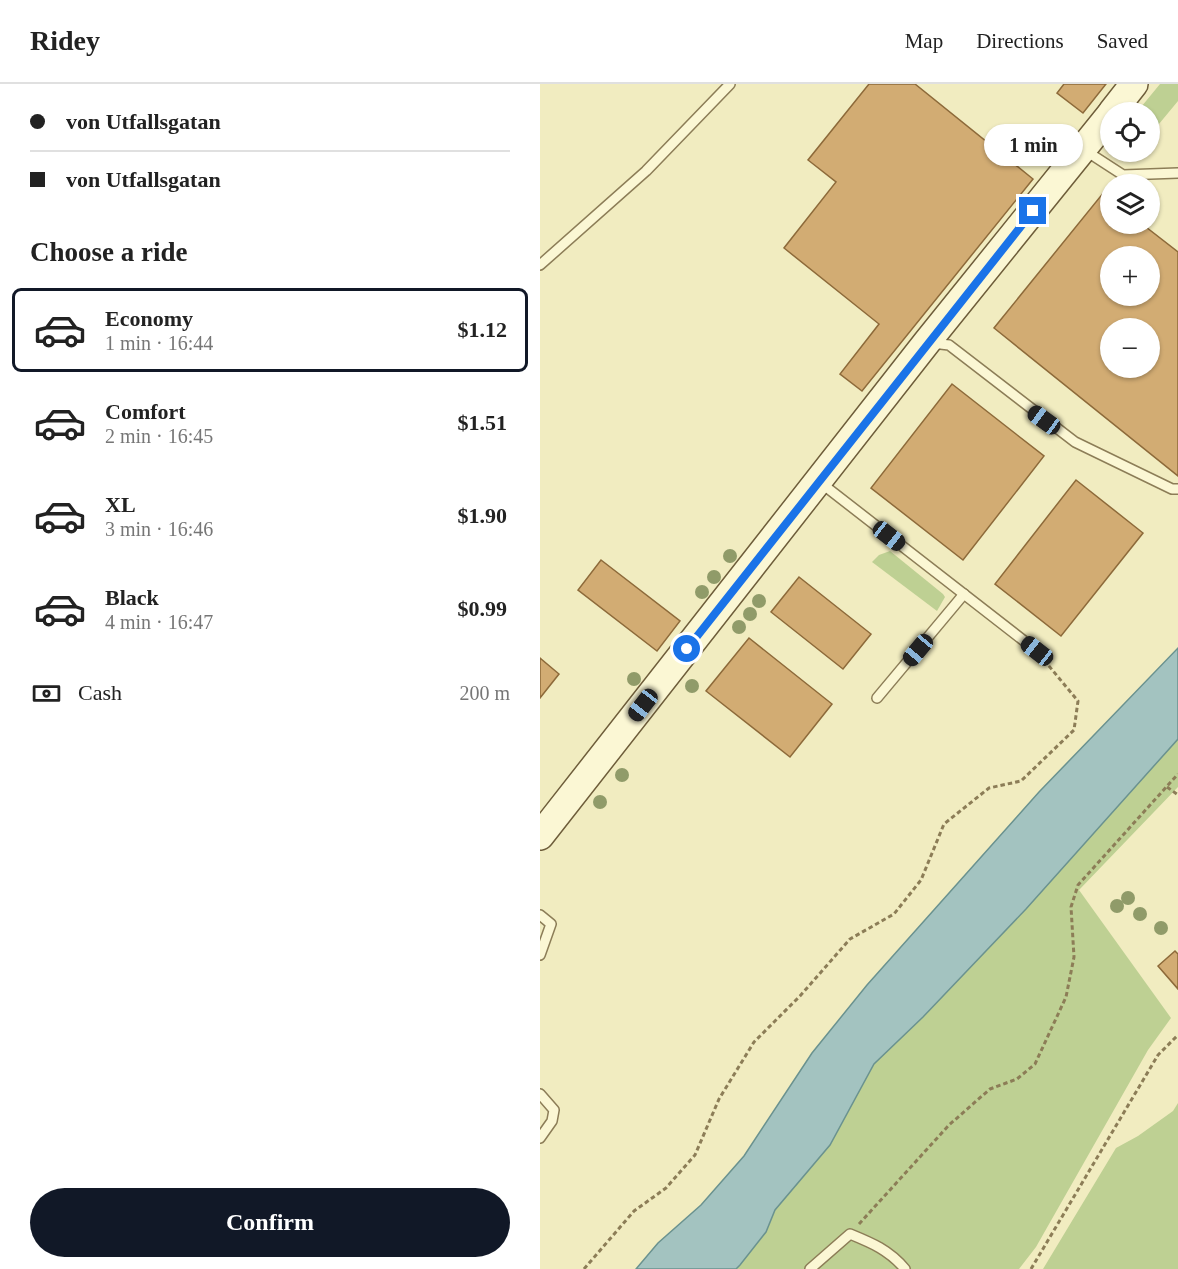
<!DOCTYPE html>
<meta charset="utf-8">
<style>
:root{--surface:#fff;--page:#f2f2f2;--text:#222;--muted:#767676;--line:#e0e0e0;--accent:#111827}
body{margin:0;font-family:Georgia,serif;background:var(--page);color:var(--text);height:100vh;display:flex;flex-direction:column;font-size:22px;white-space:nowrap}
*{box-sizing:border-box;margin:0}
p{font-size:20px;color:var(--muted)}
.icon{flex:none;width:33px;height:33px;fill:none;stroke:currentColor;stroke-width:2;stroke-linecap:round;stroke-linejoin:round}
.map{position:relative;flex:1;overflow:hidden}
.panel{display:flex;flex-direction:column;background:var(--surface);width:540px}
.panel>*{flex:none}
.guide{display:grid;align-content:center;height:132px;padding:0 30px;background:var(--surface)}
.controls{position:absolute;left:560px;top:18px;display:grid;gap:12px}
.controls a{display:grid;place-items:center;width:60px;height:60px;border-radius:50%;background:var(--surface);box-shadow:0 2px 4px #0004;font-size:30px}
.end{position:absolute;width:27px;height:27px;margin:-14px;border:8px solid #1a73e8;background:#fff;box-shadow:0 0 0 3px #fff}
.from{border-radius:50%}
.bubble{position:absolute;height:42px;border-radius:21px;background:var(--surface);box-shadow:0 2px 4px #0004;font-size:20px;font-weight:800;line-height:42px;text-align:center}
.car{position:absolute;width:18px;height:36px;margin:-18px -9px;border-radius:8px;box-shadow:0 0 4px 2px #0007;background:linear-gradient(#222 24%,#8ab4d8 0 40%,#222 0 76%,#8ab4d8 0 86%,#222 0)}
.guide b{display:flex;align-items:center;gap:21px;height:57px;font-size:22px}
.guide b+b{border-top:2px solid var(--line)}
.guide i{width:15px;height:15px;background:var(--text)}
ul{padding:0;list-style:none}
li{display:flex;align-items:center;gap:18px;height:84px;margin:0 12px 9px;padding:0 18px;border:3px solid transparent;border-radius:9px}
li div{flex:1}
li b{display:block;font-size:22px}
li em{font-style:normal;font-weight:800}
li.selected{border-color:var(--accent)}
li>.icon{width:54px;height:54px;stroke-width:1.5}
h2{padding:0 30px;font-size:27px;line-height:72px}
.pay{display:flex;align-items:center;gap:15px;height:66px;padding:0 30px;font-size:22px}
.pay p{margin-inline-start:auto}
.button{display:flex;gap:12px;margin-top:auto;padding:12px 30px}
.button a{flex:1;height:69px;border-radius:36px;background:var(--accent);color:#fff;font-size:24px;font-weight:800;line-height:69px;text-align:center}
header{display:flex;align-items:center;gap:36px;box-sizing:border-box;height:84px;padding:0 30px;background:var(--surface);border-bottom:2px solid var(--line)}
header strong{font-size:28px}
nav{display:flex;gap:33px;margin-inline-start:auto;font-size:21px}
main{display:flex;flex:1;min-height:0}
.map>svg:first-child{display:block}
.green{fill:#bed093}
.water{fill:#a3c3c0;stroke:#6a928f;stroke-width:1.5}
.building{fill:#d2ac73;stroke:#8d6a3a;stroke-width:1.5;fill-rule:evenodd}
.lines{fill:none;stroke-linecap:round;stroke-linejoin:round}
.lane-casing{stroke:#8c7d57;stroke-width:12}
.secondary-casing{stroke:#6e5d3a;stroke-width:30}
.path{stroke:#8c7d57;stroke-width:3;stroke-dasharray:4.5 3;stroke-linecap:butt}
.lane{stroke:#fbf7d4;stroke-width:9}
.secondary{stroke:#fbf7d4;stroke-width:27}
.tree{fill:#909b69}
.route{stroke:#1a73e8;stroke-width:8}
</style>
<header>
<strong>Ridey</strong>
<nav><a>Map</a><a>Directions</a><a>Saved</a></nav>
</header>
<main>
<section class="panel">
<div class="guide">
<b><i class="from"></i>von Utfallsgatan</b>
<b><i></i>von Utfallsgatan</b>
</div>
<h2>Choose a ride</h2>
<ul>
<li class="selected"><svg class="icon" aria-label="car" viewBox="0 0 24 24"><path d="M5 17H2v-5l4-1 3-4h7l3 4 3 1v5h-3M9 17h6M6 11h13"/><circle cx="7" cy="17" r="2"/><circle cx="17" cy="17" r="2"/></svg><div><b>Economy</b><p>1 min · 16:44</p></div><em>$1.12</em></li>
<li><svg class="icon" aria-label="car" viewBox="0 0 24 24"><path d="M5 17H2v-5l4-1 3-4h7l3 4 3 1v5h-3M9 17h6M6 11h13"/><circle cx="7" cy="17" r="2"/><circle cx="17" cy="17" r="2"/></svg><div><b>Comfort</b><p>2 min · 16:45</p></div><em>$1.51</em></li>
<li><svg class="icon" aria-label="car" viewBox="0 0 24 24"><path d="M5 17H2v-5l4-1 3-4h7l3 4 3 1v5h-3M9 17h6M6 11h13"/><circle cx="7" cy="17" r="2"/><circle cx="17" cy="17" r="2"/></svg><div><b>XL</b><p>3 min · 16:46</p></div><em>$1.90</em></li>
<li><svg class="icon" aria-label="car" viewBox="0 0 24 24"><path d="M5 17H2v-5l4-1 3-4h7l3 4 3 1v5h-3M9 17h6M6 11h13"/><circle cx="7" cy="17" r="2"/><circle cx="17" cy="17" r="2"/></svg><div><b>Black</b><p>4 min · 16:47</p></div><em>$0.99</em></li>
</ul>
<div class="pay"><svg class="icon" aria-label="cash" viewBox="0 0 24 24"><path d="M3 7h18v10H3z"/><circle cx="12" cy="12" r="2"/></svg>Cash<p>200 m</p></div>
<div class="button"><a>Confirm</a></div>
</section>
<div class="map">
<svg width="638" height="1185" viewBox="0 0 638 1185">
<rect width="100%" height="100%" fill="#f1ecc0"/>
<g class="green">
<path d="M 620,0 L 638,0 L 638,17 L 609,52 L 609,28 L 597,28 Z"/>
<path d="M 350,467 L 403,510 L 405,513 L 397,527 L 332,478 L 339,471 Z"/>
<path d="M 638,655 L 638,703 L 539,806 L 631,934 L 608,966 L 496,1163 L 479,1185 L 196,1185 L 226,1148 L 235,1126 L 290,1061 L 334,980 L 383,933 L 486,825 Z"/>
<path d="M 638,1019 L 638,1185 L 503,1185 L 576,1064 L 598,1052 L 633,1027 Z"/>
</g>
<path class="water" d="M 638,564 L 638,655 L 486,825 L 383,933 L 334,980 L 290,1061 L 235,1126 L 226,1148 L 200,1181 L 196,1185 L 96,1185 L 118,1159 L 161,1121 L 204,1072 L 272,969 L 327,901 L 499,708 Z"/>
<g class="building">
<path d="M 329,0 L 375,0 L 493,95 L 322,307 L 300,290 L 339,240 L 244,164 L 296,98 L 268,76 Z"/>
<path d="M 524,0 L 566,0 L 543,29 L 517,9 Z"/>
<path d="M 564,108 L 570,114 L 570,140 L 602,140 L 638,168 L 638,392 L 454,244 ZM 570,172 L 609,172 L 609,212 L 570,212 ZM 570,244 L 609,244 L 609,284 L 570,284 Z"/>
<path d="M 412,300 L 504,372 L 423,476 L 331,404 Z"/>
<path d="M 536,396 L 603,449 L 521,552 L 455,500 Z"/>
<path d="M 61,476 L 140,537 L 117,567 L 38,506 Z"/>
<path d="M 259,493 L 331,550 L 303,585 L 231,528 Z"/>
<path d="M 209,554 L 292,620 L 250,673 L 166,607 Z"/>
<path d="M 0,574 L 19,590 L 0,614 Z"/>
<path d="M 635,867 L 638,870 L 638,905 L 618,882 Z"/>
</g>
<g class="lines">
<defs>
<g id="lane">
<path d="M 546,67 L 583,91 L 638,89"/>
<path d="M 0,181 L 106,87 L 190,0"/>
<path d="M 392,259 L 409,261 L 535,358 L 632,405 L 638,405"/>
<path d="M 281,399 L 497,567"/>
<path d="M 337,614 L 424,510"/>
<path d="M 0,831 L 11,840 L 0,871"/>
<path d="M 0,1010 L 14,1026 L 12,1037 L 0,1054"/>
<path d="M 270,1185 L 310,1150 C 332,1159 349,1166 365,1185"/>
</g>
<g id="secondary">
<path d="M 572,28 L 594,0"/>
<path d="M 0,752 L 387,258 L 570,31"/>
</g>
</defs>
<use href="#lane" class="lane-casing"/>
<use href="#secondary" class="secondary-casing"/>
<g class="path">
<path d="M 627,703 L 638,711"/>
<path d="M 319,1140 L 409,1041 L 450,1005 L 477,995 L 495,980 L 526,913 L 534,873 L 531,823 L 538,801 L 638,690"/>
<path d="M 44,1185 L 94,1127 L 126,1104 L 155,1071 L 179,1015 L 214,958 L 260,912 L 310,855 L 354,830 L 381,796 L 404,740 L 449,704 L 481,697 L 534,646 L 538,617 L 504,576"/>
<path d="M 491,1185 L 618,971 L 638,951"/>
</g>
<use href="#lane" class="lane"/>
<use href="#secondary" class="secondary"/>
</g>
<g class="tree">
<circle cx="190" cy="472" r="7"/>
<circle cx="174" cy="493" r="7"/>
<circle cx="162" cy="508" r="7"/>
<circle cx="219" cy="517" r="7"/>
<circle cx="210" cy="530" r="7"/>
<circle cx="199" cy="543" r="7"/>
<circle cx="94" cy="595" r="7"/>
<circle cx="152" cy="602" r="7"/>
<circle cx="82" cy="691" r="7"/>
<circle cx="60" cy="718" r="7"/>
<circle cx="588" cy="814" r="7"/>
<circle cx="577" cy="822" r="7"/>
<circle cx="600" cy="830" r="7"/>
<circle cx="621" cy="844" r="7"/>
</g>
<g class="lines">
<path class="route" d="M 147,565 L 493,127"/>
</g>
</svg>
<div class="controls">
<a><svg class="icon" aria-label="locate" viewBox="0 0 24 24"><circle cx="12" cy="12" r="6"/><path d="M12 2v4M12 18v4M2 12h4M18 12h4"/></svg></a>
<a><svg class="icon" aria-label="layers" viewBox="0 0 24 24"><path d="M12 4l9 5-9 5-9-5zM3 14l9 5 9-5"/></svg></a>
<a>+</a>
<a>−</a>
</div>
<i class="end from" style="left:147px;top:565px"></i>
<i class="end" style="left:493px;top:127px"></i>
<div class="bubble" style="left:444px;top:40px;width:99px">1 min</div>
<i class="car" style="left:504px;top:336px;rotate:306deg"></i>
<i class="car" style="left:349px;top:452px;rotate:128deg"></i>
<i class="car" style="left:378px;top:566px;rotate:220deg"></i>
<i class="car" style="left:497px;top:567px;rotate:308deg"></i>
<i class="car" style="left:103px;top:621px;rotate:218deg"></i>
</div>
</main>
